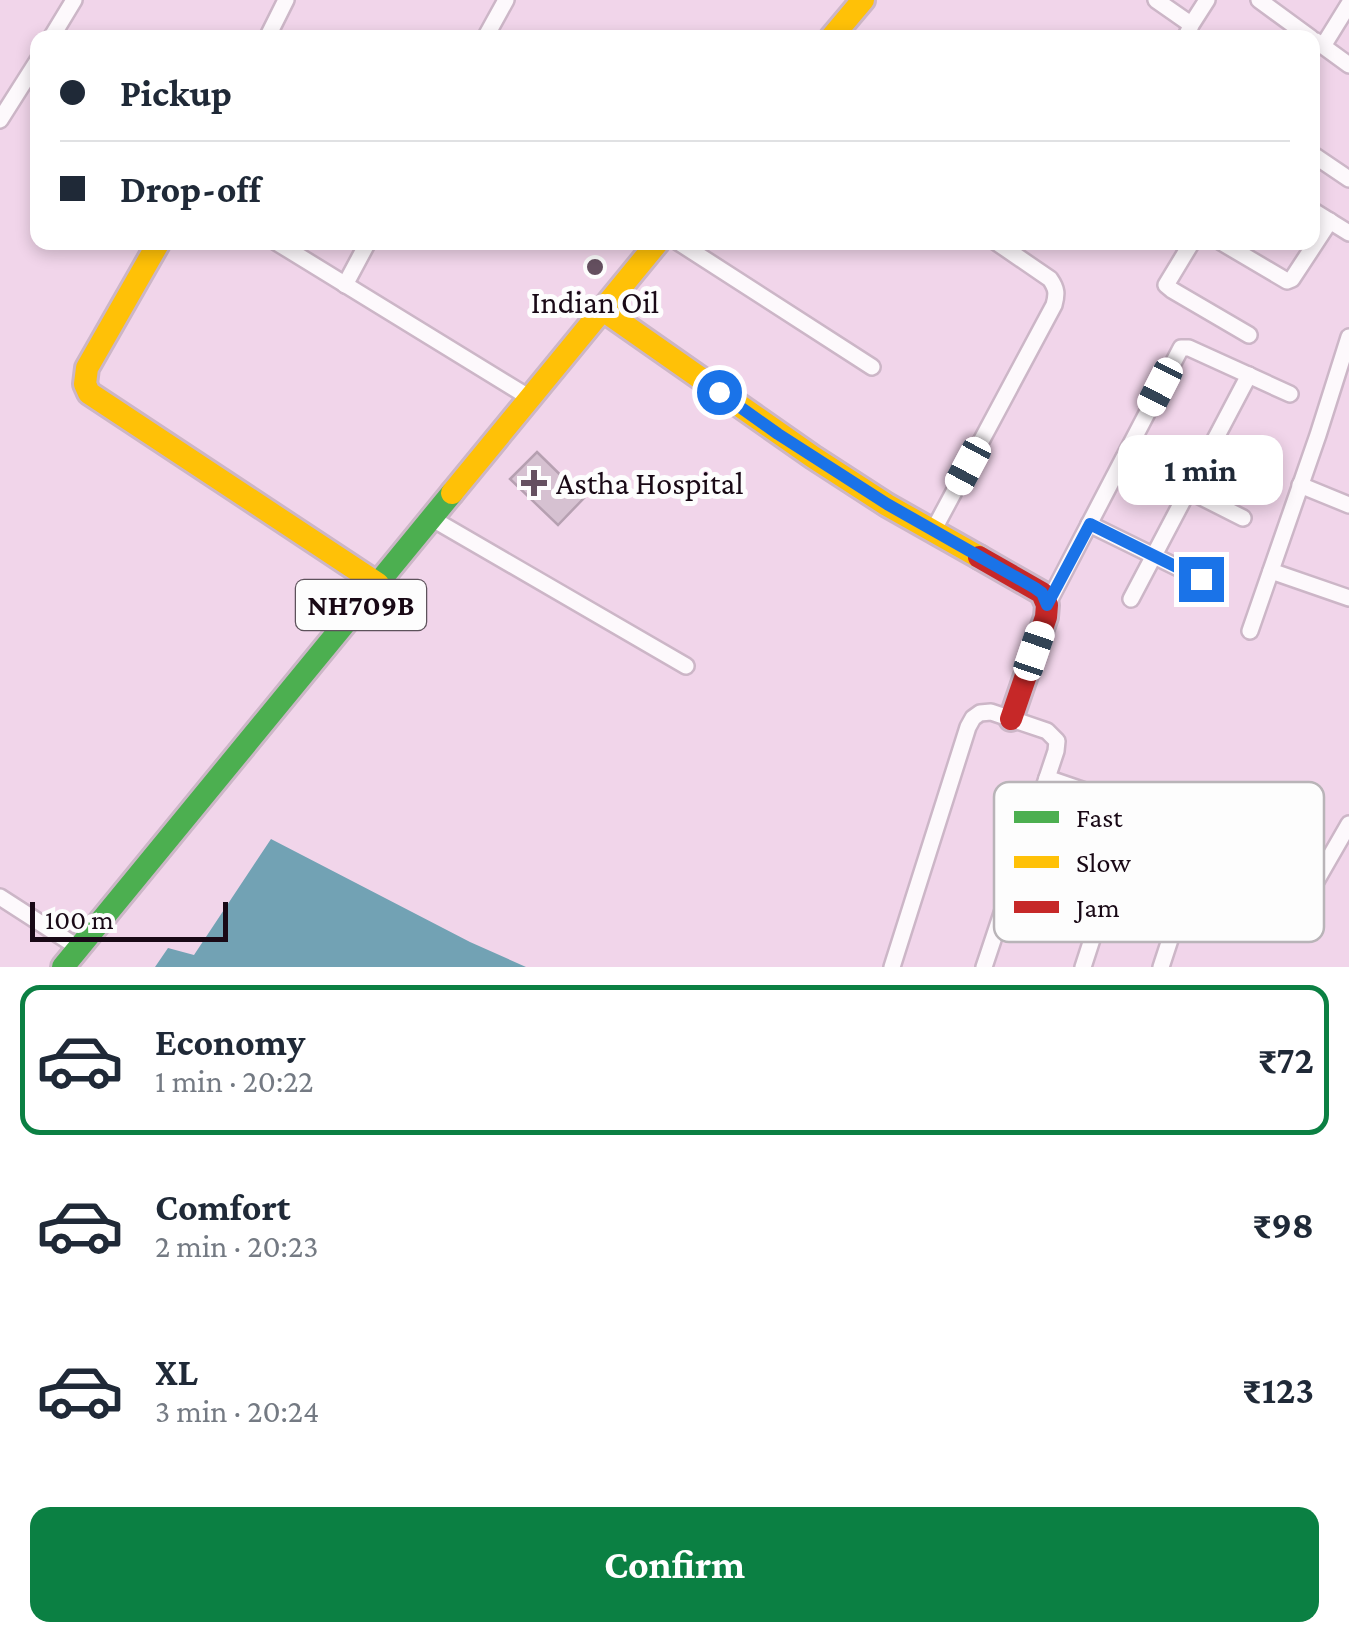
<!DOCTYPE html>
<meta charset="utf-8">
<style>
:root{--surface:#fff;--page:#f6f6f7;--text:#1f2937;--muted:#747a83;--line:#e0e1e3;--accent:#0b8043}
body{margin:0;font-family:"Crimson Pro",serif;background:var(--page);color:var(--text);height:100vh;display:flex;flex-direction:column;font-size:38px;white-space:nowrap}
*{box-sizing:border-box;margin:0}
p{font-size:32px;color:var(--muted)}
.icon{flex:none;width:55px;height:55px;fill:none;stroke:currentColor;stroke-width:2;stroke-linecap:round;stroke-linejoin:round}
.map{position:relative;height:967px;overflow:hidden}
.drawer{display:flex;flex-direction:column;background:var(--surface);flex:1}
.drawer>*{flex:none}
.top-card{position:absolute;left:30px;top:30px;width:1290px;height:220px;border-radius:20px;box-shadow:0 5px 15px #0003;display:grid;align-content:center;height:220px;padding:0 30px;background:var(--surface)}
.scale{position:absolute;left:30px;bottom:25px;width:198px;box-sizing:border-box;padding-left:10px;border:5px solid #190916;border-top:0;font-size:28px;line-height:35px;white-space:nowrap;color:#190916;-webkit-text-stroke:8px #fdfdfd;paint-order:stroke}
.end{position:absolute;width:45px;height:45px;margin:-22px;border:12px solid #1a73e8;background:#fff;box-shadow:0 0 0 5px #fff}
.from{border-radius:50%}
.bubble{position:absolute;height:70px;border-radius:20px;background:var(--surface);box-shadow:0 5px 15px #0003;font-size:32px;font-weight:700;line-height:70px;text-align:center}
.car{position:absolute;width:30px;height:60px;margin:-30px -15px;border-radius:12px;box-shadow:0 0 8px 2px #0007;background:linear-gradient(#fff 24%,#345 0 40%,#fff 0 76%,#345 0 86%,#fff 0)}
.top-card b{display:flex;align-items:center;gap:35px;height:95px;font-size:38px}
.top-card b+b{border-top:2px solid var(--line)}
.top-card i{width:25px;height:25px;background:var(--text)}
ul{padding:18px 0 0;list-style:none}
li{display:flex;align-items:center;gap:30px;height:150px;margin:0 20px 15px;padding:0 10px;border:5px solid transparent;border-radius:20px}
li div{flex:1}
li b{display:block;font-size:38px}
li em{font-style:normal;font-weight:700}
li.on{border-color:var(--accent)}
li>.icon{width:90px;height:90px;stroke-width:1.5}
.cta{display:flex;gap:20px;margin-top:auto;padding:20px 30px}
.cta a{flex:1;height:115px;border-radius:20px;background:var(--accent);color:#fff;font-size:40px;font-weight:700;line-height:115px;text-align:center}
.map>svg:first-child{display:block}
.water{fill:#72a2b4}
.building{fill:#d6c1d1;stroke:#b6a0b1;stroke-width:2.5}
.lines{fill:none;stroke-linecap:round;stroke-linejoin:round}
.street-casing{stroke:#ccb6c7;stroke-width:20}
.fast-casing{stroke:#ccb6c7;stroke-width:28}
.slow-casing{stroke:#ccb6c7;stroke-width:28}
.jam-casing{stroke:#ccb6c7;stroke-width:28}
.street{stroke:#fdf9fc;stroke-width:15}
.fast{stroke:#4caf50;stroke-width:22}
.slow{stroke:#ffc107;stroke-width:22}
.jam{stroke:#c62828;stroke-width:22}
.route{stroke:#1a73e8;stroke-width:12}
.poi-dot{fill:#655060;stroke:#fdfdfd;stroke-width:4}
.labels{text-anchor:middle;stroke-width:10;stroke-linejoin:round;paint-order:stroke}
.shield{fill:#fdfdfd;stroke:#5d525b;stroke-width:2.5}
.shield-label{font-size:30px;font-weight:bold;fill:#190916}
.poi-label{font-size:32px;fill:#190916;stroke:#fdfdfd}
.key{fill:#fdfdfd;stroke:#b9b4b8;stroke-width:2.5}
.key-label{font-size:28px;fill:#190916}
</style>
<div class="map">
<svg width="1349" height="967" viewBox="0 0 1349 967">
<rect width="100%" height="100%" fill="#f1d5ea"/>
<path class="water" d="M 271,839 L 470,942 L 526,967 L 155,967 L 168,948 L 194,955 Z"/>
<path class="building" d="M 537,452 L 584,498 L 558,525 L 510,479 Z"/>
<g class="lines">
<defs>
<g id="street">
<path d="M 1156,0 L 1189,23 L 1190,28 L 1185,38"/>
<path d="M 1259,0 L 1311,38"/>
<path d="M 1191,25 L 1207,0"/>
<path d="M 51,38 L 74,0"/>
<path d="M 267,38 L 286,0"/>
<path d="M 485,38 L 506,0"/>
<path d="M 1316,41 L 1349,65"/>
<path d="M 1323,46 L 1349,4"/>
<path d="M 0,120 L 38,60"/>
<path d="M 1312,154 L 1349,179"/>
<path d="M 1312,210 L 1349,233"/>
<path d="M 276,242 L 530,398"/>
<path d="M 678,242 L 872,367"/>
<path d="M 1192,242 L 1166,285 L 1172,290 L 1249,335"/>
<path d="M 1221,242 L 1287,281 L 1292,279 L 1330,221"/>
<path d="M 345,285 L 368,242"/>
<path d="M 1124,458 L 1243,518"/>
<path d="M 1300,485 L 1349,505"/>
<path d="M 431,518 L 686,666"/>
<path d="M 1089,524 L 1201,579"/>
<path d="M 933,531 L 1054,305 C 1057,294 1057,289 1050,279 L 996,242"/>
<path d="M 1271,571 L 1349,598"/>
<path d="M 1131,599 L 1249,375"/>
<path d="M 1047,605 L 1181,348 L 1189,348 L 1290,394"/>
<path d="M 1250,631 L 1318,435 L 1349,337"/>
<path d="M 1047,778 L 1199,830 L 1202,837 L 1201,845 L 1161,967"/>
<path d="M 0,897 L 79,948"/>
<path d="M 1292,923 L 1349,824"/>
<path d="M 892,967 L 968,727 L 973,718 L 980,713 L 991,712 L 1047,731 L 1057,741 L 1056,751 L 984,967"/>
<path d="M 1083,967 L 1135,807"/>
</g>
<path id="fast" d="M 63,967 L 452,493"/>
<g id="slow">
<path d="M 831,38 L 863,0"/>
<path d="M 159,242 L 87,368 L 85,384 L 89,393 L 378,584"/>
<path d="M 603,310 L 813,457 L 887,505 L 979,557"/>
<path d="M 452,493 L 658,242"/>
</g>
<path id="jam" d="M 979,557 L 1042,593 L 1047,605 L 1046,617 L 1011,719"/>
</defs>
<use href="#street" class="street-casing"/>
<use href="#fast" class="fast-casing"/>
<use href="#slow" class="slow-casing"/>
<use href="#jam" class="jam-casing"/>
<use href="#street" class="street"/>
<use href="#fast" class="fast"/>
<use href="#slow" class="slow"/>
<use href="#jam" class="jam"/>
</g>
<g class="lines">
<path class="route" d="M 719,392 L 778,434 L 887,504 L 1035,588 L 1042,593 L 1047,605 L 1090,524 L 1201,579"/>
</g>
<g class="poi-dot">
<circle cx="595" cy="267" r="10"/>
<path d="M529 468h10v10h10v10h-10v10h-10v-10h-10v-10h10z"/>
</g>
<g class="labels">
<rect class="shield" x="296" y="580" width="130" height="50" rx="8"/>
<g class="shield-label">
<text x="361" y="615">NH709B</text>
</g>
<g class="poi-label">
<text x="595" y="313">Indian Oil</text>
<text x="556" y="494" text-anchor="start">Astha Hospital</text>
</g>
</g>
<rect x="994" y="782" width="330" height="160" rx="15" class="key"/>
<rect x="1014" y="811" width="45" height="12" fill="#4caf50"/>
<rect x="1014" y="856" width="45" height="12" fill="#ffc107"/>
<rect x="1014" y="901" width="45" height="12" fill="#c62828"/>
<g class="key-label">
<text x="1076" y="827">Fast</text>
<text x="1076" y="872">Slow</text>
<text x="1076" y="917">Jam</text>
</g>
</svg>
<div class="scale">100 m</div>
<i class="end from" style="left:719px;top:392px"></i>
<i class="end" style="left:1201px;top:579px"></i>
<div class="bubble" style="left:1118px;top:435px;width:165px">1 min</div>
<i class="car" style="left:1160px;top:387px;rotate:207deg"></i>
<i class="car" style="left:968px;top:466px;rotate:208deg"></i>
<i class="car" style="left:1034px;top:651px;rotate:19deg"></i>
<div class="top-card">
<b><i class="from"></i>Pickup</b>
<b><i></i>Drop-off</b>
</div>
</div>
<section class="drawer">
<ul>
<li class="on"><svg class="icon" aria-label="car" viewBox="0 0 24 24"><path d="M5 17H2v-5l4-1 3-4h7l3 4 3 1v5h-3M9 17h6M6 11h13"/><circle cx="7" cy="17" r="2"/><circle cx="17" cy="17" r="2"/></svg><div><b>Economy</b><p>1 min · 20:22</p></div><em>₹72</em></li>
<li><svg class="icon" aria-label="car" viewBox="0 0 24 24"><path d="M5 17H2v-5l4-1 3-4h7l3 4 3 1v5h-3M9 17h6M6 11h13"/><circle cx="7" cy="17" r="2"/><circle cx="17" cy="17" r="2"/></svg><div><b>Comfort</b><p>2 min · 20:23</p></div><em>₹98</em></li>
<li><svg class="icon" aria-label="car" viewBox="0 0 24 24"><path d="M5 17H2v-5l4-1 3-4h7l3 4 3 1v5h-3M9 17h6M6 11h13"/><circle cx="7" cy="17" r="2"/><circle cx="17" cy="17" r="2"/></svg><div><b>XL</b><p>3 min · 20:24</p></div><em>₹123</em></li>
</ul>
<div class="cta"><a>Confirm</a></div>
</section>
